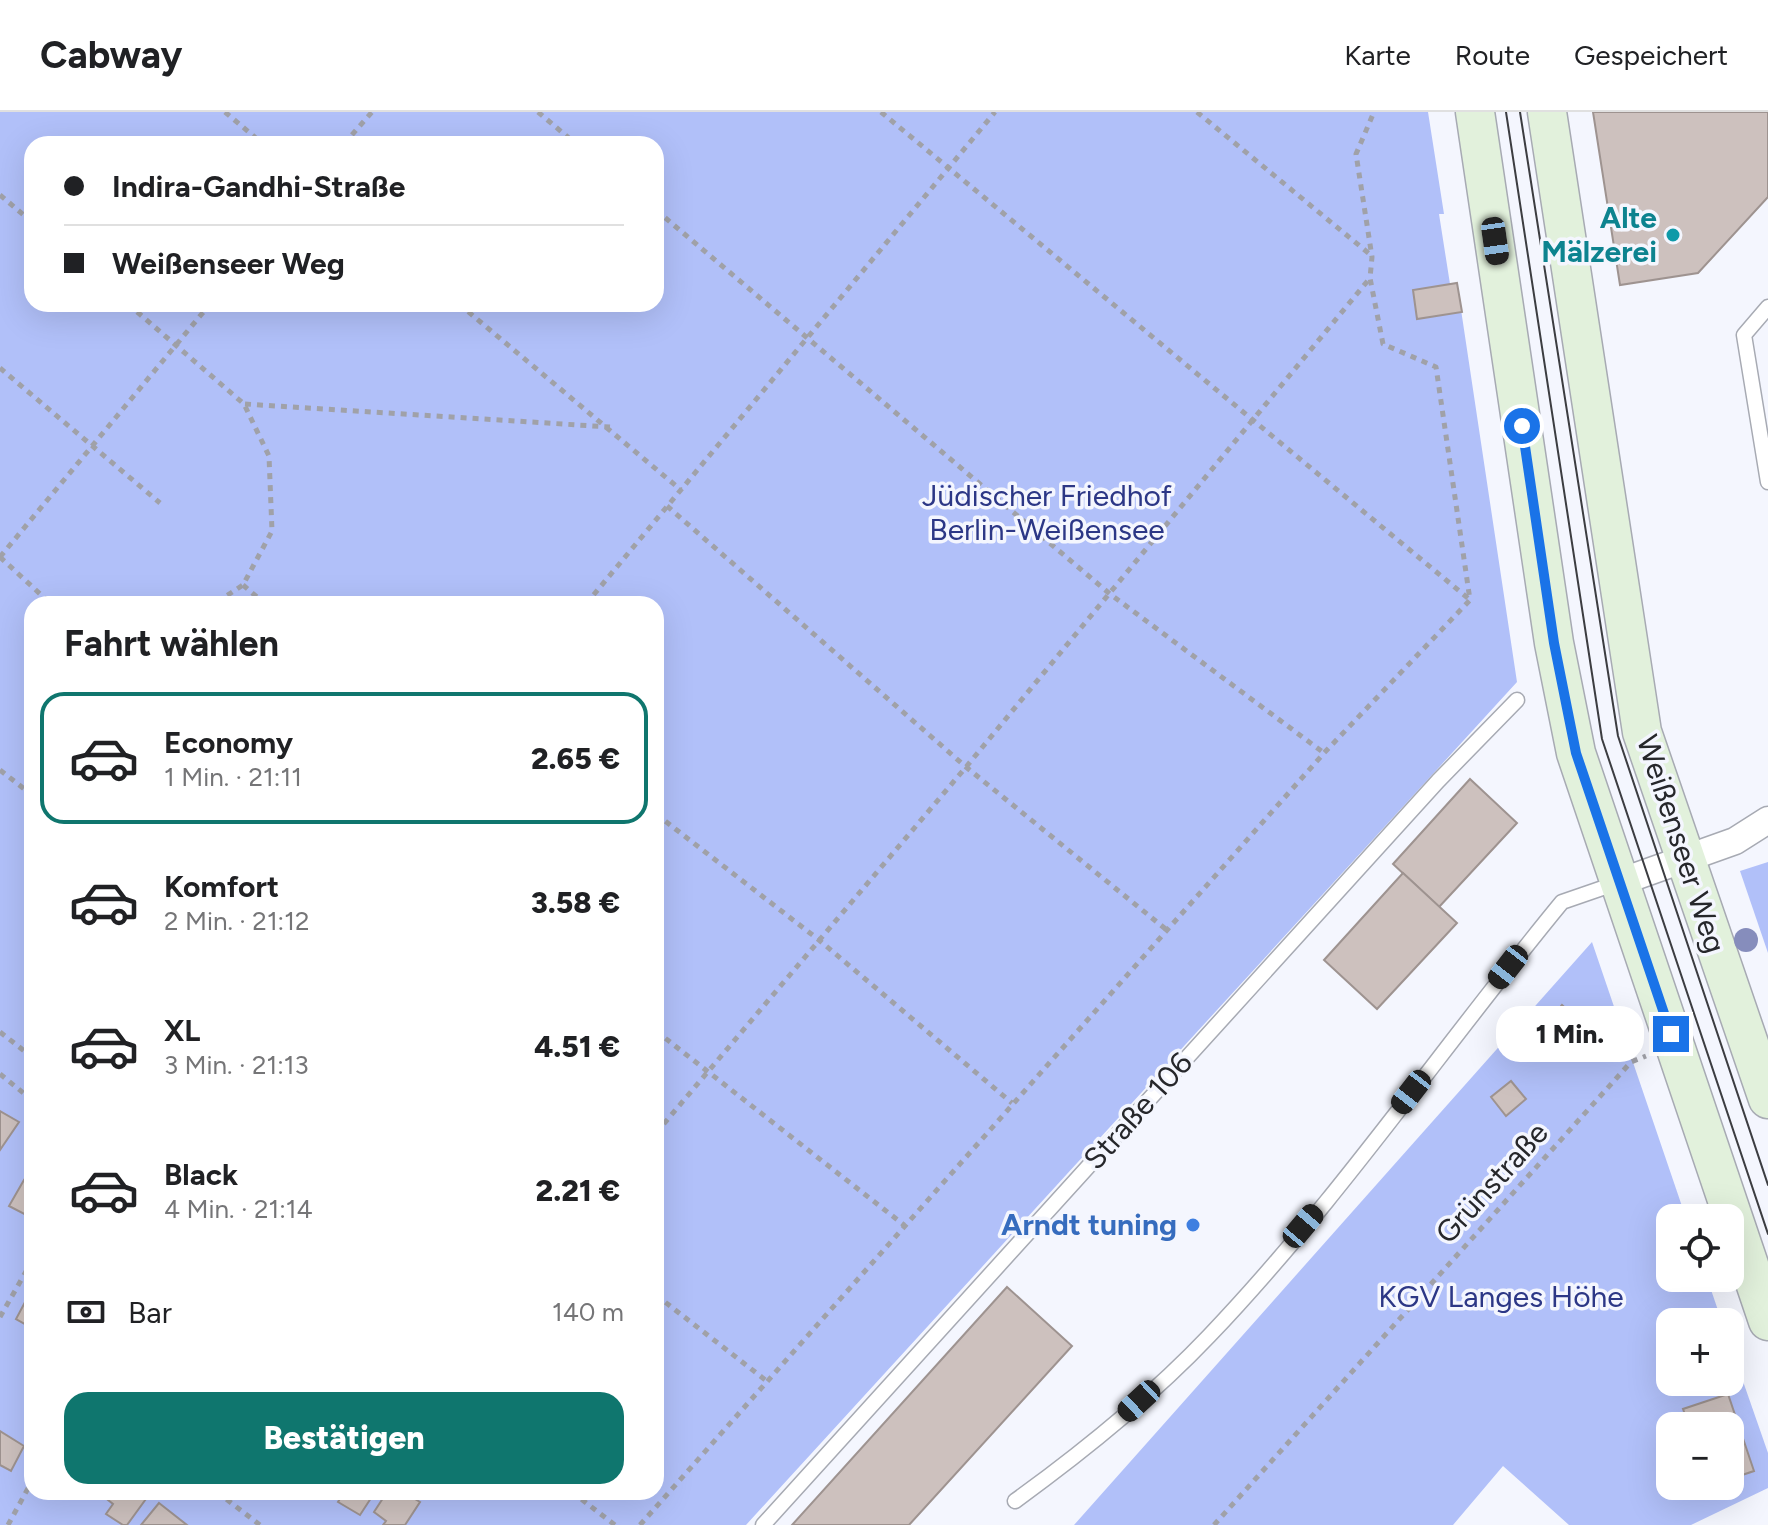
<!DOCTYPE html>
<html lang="de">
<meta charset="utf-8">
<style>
:root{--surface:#fff;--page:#f2f2f2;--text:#202124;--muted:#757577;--line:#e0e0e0;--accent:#0f766e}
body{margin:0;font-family:Figtree,sans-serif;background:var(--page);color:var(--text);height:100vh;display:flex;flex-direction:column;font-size:30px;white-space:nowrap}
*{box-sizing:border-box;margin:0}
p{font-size:26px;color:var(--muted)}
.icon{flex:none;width:44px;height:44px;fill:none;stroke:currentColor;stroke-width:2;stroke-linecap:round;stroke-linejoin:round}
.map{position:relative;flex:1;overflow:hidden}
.sheet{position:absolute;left:24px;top:484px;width:640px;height:904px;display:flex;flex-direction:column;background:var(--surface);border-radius:24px;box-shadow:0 8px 32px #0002}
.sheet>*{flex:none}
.top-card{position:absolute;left:24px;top:24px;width:640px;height:176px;border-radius:24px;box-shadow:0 8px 32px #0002;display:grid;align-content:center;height:176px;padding:0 40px;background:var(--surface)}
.controls{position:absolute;left:1656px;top:1092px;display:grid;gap:16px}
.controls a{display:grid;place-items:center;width:88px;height:88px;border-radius:16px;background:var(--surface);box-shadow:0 8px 32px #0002;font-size:40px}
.end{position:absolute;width:36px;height:36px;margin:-18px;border:10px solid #1a73e8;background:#fff;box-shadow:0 0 0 4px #fff}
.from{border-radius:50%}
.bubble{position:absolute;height:56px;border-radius:24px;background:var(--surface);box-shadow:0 8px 32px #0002;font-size:26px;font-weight:800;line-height:56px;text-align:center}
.car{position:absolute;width:24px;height:48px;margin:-24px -12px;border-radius:10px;box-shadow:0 0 6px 2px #0007;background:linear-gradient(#222 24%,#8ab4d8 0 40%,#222 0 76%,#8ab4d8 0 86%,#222 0)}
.top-card b{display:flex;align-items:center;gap:28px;height:76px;font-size:30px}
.top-card b+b{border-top:2px solid var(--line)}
.top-card i{width:20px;height:20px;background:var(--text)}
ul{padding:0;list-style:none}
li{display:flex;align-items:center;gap:24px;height:132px;margin:0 16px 12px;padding:0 24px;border:4px solid transparent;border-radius:24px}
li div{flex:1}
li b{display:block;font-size:30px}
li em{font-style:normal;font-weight:800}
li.active{border-color:var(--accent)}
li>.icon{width:72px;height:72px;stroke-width:1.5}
h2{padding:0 40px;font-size:36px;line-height:96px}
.pay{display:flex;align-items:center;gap:20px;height:88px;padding:0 40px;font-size:30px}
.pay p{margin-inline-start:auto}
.primary-button{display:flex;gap:16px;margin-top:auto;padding:16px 40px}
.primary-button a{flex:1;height:92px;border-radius:24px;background:var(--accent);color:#fff;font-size:32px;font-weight:800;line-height:92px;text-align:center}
header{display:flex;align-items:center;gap:48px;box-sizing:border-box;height:112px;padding:0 40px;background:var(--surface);border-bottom:2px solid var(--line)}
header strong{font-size:38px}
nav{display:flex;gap:44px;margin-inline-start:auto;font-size:28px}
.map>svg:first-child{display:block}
.green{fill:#b1c0f9;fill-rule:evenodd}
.building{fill:#cdc1be;stroke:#9e9390;stroke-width:2}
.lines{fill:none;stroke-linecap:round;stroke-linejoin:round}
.lane-casing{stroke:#a7aab3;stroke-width:17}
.street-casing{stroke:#a7aab3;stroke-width:29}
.secondary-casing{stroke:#a7aab3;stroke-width:41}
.path{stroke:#a0a1a8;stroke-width:5;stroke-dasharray:6 6;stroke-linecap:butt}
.lane{stroke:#fff;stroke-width:14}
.street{stroke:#fff;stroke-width:26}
.secondary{stroke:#e2f1dc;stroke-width:38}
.tram{stroke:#3c3d41;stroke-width:2}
.tree{fill:#868dbc}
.route{stroke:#1a73e8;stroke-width:10}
.culture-dot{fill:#0f9aa8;stroke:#f4f6fe;stroke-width:3}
.shop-dot{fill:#3f7fe0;stroke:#f4f6fe;stroke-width:3}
.labels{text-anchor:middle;stroke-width:7;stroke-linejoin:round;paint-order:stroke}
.culture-label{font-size:30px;font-weight:bold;fill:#0d838f;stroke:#f4f6fe;text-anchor:end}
.park-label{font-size:30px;fill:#2c3786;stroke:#f4f6fe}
.street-label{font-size:30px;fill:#26272b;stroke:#f4f6fe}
.shop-label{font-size:30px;font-weight:bold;fill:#366cbe;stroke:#f4f6fe;text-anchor:end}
</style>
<header>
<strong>Cabway</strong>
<nav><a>Karte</a><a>Route</a><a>Gespeichert</a></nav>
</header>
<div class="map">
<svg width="1768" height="1413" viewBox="0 0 1768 1413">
<rect width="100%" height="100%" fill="#f4f6fe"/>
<g class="green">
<path d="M 0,0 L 1428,0 L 1444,102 L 1439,102 L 1450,172 L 1457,171 L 1517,570 L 746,1413 L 0,1413 ZM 32,32 L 656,32 L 656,192 L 32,192 ZM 32,492 L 656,492 L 656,1380 L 32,1380 Z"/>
<path d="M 1768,750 L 1768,841 L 1740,759 Z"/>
<path d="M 1592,830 L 1686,1106 L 1670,1106 L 1670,1166 L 1707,1166 L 1722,1210 L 1670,1210 L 1670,1270 L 1730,1270 L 1730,1232 L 1768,1341 L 1768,1376 L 1691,1413 L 1569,1413 L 1503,1354 L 1453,1413 L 1074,1413 ZM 1670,1314 L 1730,1314 L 1730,1374 L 1670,1374 Z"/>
</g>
<g class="building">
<path d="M 1593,0 L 1768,0 L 1768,85 L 1698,161 L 1620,173 Z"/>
<path d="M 1457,171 L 1462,200 L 1417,207 L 1413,178 Z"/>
<path d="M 1470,667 L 1517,711 L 1439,795 L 1393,752 Z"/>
<path d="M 1403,761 L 1457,811 L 1377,897 L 1324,848 Z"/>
<path d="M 1562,893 L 1597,925 L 1579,944 L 1545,913 Z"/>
<path d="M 1511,969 L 1526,987 L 1506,1004 L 1491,985 Z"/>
<path d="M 0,999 L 19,1010 L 0,1038 Z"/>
<path d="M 24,1068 L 32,1073 L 30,1105 L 9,1094 Z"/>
<path d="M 1007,1175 L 1072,1234 L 909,1413 L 792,1413 Z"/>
<path d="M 31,1179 L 32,1180 L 32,1216 L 16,1207 Z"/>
<path d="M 1728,1282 L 1754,1359 L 1730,1367 L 1730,1314 L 1689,1314 L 1683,1297 Z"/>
<path d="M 0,1319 L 24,1334 L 11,1359 L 0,1353 Z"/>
<path d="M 105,1380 L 151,1380 L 127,1413 L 123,1413 L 106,1402 L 113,1392 L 103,1384 Z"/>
<path d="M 344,1380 L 375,1380 L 360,1403 L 338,1390 Z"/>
<path d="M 387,1380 L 403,1380 L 420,1390 L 405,1413 L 383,1413 L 386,1409 L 374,1400 Z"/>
<path d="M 159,1391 L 187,1413 L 141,1413 Z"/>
</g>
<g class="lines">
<defs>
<g id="lane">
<path d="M 1768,195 L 1744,223 L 1768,370"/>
<path d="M 1015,1389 C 1084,1339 1151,1285 1209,1224 C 1337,1090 1444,933 1562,790 L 1620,770"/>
<path d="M 763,1413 L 1438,669 L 1517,588"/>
</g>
<path id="street" d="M 1620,770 L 1735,729 L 1768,708"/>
<g id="secondary">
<path d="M 1475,0 L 1554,531 L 1576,641 L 1768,1209"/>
<path d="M 1547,0 L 1642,620 L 1768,987"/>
</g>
</defs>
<use href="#lane" class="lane-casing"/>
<use href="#street" class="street-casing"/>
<use href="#secondary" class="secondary-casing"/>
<g class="path">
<path d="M 225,0 L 263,32"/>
<path d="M 538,0 L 576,32"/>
<path d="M 881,0 L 1469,487"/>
<path d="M 1197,0 L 1372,144"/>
<path d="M 344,32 L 372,0"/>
<path d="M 0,83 L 32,110"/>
<path d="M 656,98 L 1110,482 L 1324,641"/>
<path d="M 128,192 L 244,292 L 269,344 L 272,419 L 243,473 L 214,492"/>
<path d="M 459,192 L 681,378"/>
<path d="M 0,256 L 160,391"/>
<path d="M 245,292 L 610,315"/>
<path d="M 667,394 L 966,655 L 1168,819"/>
<path d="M 0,445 L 210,192"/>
<path d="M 0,445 L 51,492"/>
<path d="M 243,473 L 265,492"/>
<path d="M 586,492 L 995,0"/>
<path d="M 0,658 L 32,683"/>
<path d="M 656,702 L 819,828 L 1012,991"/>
<path d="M 656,919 L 904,1113"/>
<path d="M 0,920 L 32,945"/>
<path d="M 0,962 L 32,988"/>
<path d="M 656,1021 L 966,655 L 1370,166"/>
<path d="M 656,1183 L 768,1270"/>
<path d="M 0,1205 L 32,1149"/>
<path d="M 217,1380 L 260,1413"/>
<path d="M 572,1380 L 615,1413"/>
<path d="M 8,1413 L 32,1369"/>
<path d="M 640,1413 L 1324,641 L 1470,488 L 1436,255 L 1383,232 L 1370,166 L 1372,145 L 1356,42 L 1374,0"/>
<path d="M 1214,1413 L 1631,950 L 1646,944"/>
</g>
<use href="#lane" class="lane"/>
<use href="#street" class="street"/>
<use href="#secondary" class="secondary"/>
<g class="tram">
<path d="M 1506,0 L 1602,627 L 1768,1122"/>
<path d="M 1520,0 L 1618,624 L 1768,1073"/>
</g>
</g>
<circle class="tree" cx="1746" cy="828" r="12"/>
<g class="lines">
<path class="route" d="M 1522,314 L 1554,531 L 1576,641 L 1671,922"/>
</g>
<circle class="culture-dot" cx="1673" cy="123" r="8"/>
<circle class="shop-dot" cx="1193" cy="1113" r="8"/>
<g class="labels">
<g class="culture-label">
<text x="1657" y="116">Alte<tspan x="1657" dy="34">Mälzerei</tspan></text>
</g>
<g class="park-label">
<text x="1047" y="394">Jüdischer Friedhof<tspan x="1047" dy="34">Berlin-Weißensee</tspan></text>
<text x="1501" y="1195">KGV Langes Höhe</text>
</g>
<g class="street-label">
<text transform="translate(1681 732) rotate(72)" y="10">Weißenseer Weg</text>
<text transform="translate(1138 999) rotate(-48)" y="10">Straße 106</text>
<text transform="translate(1492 1071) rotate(-48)" y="10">Grünstraße</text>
</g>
<g class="shop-label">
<text x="1177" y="1123">Arndt tuning</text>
</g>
</g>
</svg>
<div class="controls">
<a><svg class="icon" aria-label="locate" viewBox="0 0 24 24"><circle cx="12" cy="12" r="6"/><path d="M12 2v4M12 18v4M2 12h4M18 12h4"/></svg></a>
<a>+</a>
<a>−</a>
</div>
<i class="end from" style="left:1522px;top:314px"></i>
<i class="end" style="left:1671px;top:922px"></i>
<div class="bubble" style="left:1496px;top:894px;width:148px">1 Min.</div>
<i class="car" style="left:1495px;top:129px;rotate:172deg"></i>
<i class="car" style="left:1508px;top:855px;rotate:218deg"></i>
<i class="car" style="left:1411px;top:980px;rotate:218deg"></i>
<i class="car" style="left:1303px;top:1114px;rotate:40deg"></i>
<i class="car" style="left:1139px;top:1289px;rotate:227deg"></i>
<div class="top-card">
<b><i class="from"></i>Indira-Gandhi-Straße</b>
<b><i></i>Weißenseer Weg</b>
</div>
<section class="sheet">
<h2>Fahrt wählen</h2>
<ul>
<li class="active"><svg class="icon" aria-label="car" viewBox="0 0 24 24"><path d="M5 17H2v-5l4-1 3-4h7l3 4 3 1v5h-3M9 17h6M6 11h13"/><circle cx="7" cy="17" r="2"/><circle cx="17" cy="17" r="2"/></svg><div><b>Economy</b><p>1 Min. · 21:11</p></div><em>2.65 €</em></li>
<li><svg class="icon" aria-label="car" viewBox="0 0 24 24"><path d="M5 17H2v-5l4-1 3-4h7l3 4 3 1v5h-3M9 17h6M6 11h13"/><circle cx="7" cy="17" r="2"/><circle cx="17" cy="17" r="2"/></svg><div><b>Komfort</b><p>2 Min. · 21:12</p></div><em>3.58 €</em></li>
<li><svg class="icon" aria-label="car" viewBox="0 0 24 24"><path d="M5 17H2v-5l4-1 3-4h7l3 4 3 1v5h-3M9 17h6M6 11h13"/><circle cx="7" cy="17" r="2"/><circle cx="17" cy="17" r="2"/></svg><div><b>XL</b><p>3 Min. · 21:13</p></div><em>4.51 €</em></li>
<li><svg class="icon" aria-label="car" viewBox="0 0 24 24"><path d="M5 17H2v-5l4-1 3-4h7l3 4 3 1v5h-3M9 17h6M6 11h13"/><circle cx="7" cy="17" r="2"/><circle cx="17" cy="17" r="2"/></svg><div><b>Black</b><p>4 Min. · 21:14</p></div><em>2.21 €</em></li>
</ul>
<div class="pay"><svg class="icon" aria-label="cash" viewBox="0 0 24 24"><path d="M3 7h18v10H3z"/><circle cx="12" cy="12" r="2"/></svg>Bar<p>140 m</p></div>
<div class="primary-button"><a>Bestätigen</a></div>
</section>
</div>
